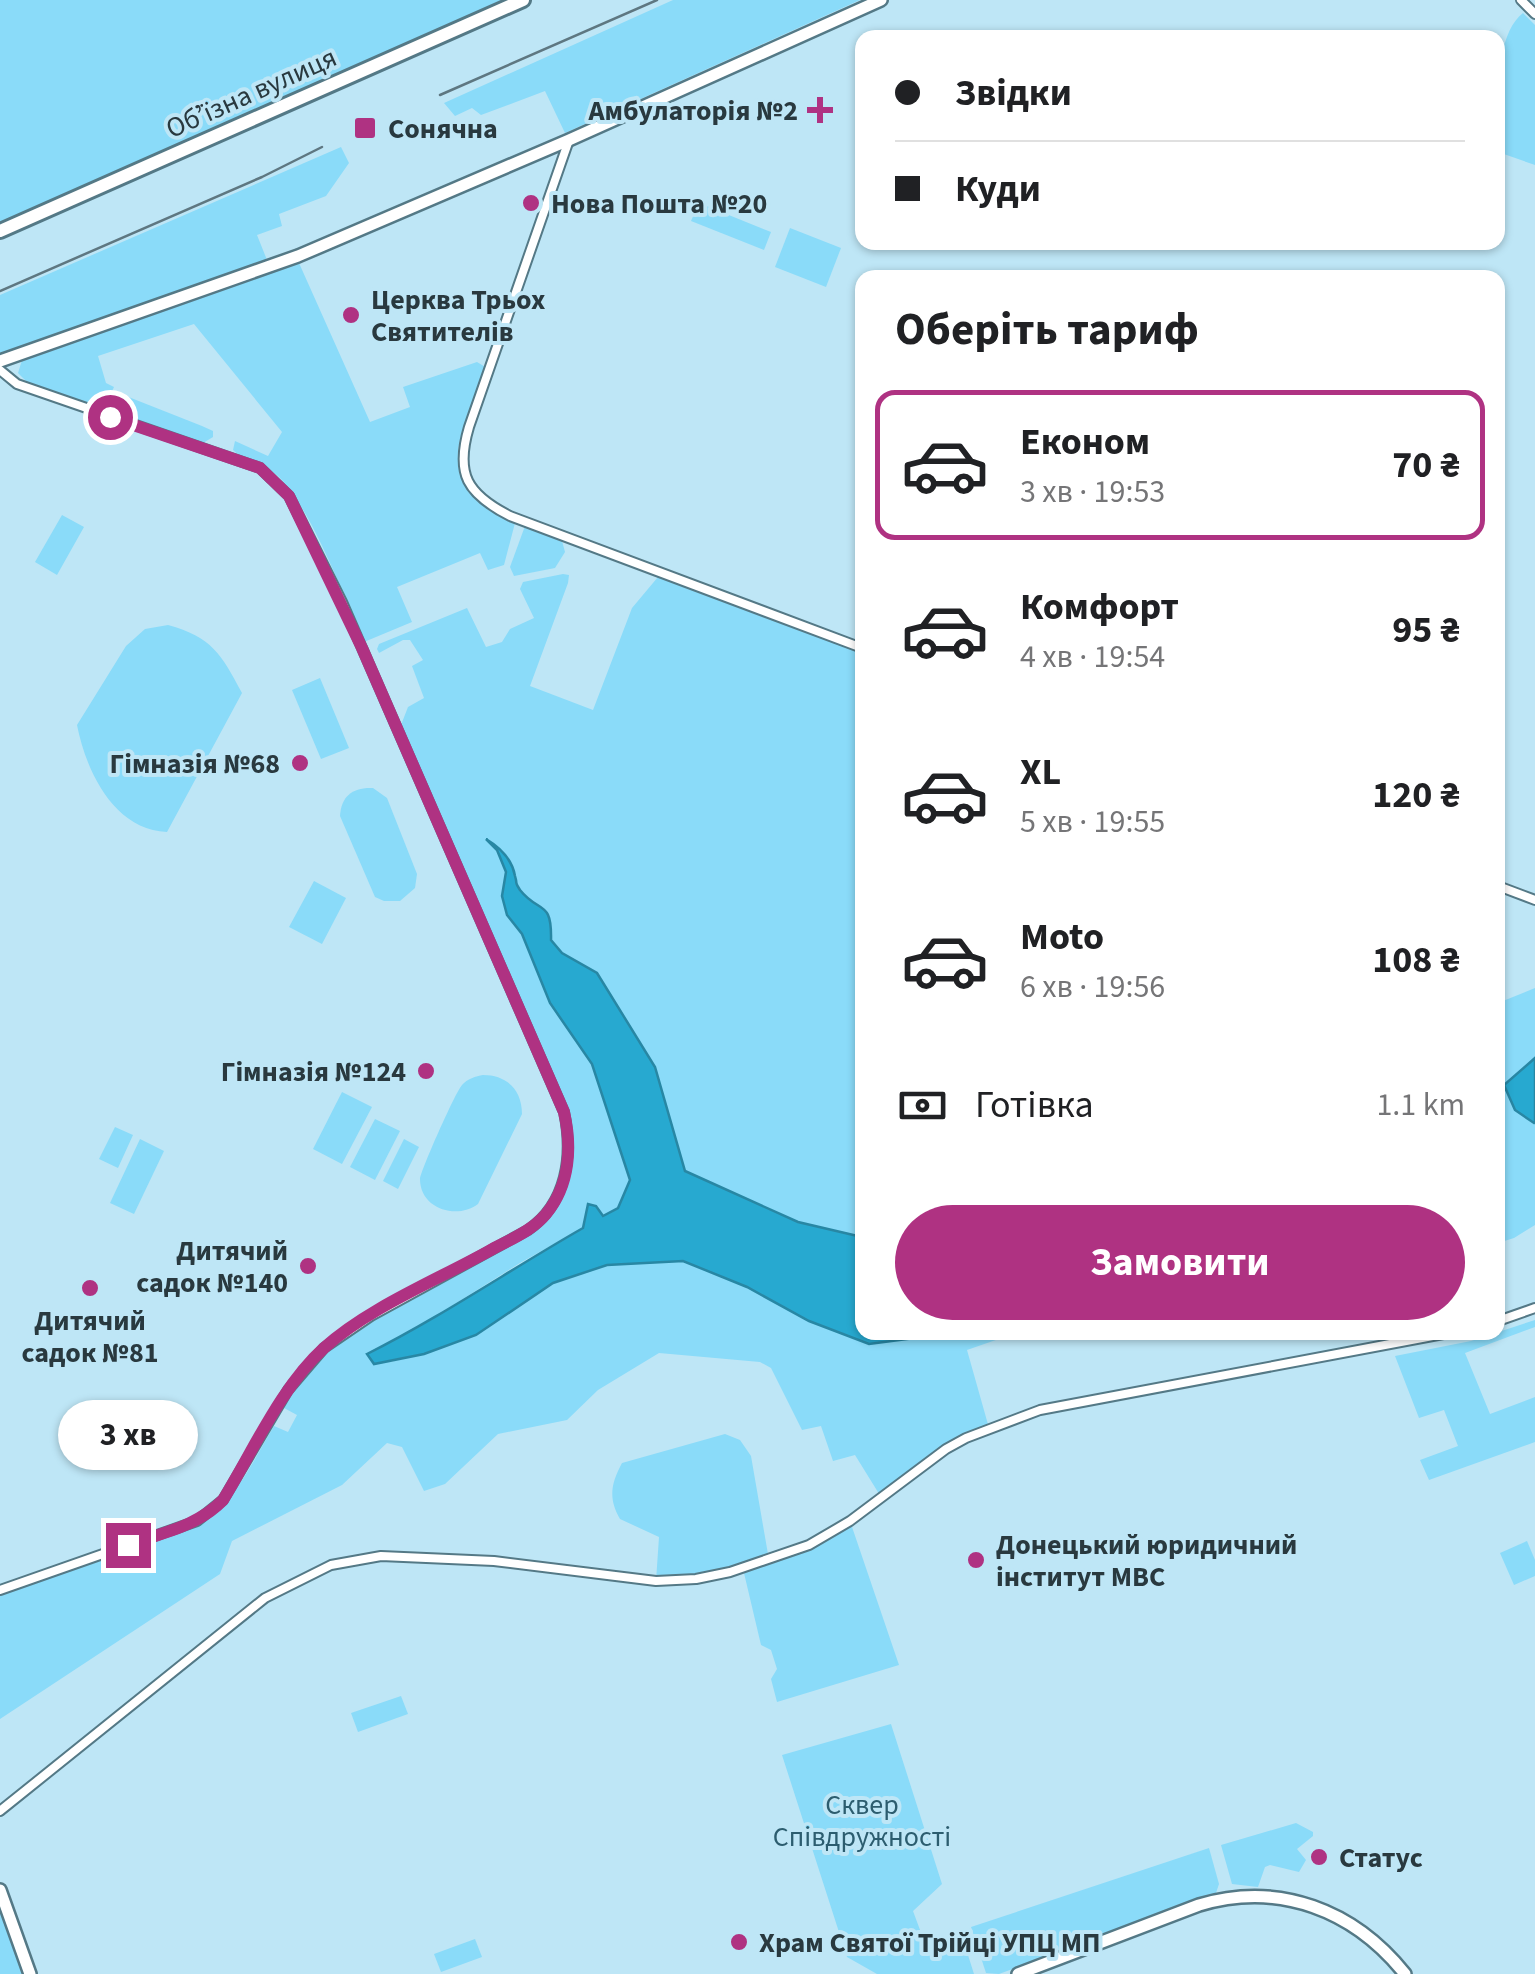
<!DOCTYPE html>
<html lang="uk">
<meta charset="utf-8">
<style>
:root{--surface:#fff;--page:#f6f6f6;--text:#202124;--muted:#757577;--line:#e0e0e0;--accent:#af3282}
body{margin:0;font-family:"Source Sans 3",sans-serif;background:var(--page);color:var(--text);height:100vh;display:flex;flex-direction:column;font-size:38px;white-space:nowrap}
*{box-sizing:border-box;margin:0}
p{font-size:32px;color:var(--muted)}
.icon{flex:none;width:55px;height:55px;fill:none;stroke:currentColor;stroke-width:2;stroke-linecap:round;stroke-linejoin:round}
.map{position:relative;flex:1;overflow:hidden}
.details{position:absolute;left:855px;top:270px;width:650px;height:1070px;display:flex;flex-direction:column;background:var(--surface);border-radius:20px;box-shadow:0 2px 8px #0004}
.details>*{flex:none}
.top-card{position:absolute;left:855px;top:30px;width:650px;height:220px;border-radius:20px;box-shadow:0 2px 8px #0004;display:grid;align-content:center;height:220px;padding:0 40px;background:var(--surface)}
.end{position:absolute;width:45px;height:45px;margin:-22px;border:12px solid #af3282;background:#fff;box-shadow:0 0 0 5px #fff}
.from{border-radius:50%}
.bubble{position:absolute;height:70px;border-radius:35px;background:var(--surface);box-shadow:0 2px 8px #0004;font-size:32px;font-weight:700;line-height:70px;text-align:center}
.top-card b{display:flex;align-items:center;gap:35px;height:95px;font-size:38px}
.top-card b+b{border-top:2px solid var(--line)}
.top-card i{width:25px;height:25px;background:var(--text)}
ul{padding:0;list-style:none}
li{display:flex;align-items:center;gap:30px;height:150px;margin:0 20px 15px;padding:0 20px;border:5px solid transparent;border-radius:20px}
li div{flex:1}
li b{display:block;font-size:38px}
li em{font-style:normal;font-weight:700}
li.selected{border-color:var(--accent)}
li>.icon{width:90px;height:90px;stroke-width:1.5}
h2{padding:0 40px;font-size:45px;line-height:120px}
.pay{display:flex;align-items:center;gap:25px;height:110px;padding:0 40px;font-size:38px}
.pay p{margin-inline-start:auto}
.cta{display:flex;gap:20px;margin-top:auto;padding:20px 40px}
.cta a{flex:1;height:115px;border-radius:60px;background:var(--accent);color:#fff;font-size:40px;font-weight:700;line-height:115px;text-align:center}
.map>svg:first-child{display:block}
.green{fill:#8adbf9}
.water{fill:#27a9d0;stroke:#2887a4;stroke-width:2.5}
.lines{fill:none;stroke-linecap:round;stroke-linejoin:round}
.street-casing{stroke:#547986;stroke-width:12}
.secondary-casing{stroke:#547986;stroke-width:16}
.primary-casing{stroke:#547986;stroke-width:18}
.street{stroke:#fff;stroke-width:8}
.secondary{stroke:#fff;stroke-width:11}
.primary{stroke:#fff;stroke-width:12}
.tram{stroke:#5e7781;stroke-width:2.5}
.route{stroke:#af3282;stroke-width:12}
.poi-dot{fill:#af3282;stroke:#bee6f6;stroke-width:4}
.labels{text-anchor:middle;stroke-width:8;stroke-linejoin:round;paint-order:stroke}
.street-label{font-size:28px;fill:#29393f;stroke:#bee6f6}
.poi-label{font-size:28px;font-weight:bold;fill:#29393f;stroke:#bee6f6;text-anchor:start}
.park-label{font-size:28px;fill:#2c5d6f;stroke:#bee6f6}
</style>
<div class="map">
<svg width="1535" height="1974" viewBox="0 0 1535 1974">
<rect width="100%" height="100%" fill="#bee6f6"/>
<g class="green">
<path d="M 0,0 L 523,0 L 0,231 Z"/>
<path d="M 673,0 L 860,0 L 565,133 L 545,91 L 481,115 L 472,108 L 455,116 L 444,103 Z"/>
<path d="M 1523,13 L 1535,25 L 1535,165 L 1498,152 C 1497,116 1492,37 1523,13 Z"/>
<path d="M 341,147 L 349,163 L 326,196 L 279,214 L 282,226 L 257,235 L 267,260 L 0,354 L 0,295 Z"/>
<path d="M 699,203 L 771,232 L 764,250 L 691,221 Z"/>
<path d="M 790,228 L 841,248 L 826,287 L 775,267 Z"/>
<path d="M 299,263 L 370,422 L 410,407 L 403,387 L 477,362 L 487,368 C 459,439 428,482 515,523 L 504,565 L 488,570 L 480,553 L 397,587 L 412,622 L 364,642 C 344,597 312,510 279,477 C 266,464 245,462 233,450 L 235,441 L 268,456 L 282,432 L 194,324 L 98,356 L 106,383 L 114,387 L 104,408 L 28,383 L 18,373 L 22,360 Z"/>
<path d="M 126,396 L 202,426 L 213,431 L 213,437 L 203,443 L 124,416 L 120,409 Z"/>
<path d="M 62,515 L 84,527 L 57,575 L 35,562 Z"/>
<path d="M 525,526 L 562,541 L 565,552 L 555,568 L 514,576 L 510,567 Z"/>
<path d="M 563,574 L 569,575 L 568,583 L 530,686 L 593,710 L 632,608 L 658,577 L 862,653 L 862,1237 L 798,1222 L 684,1171 L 655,1067 L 597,973 L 562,953 L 551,940 C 552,898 538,914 520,890 C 515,883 516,875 512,867 C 508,857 499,851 491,843 L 497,850 L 506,872 L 502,896 L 507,915 L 522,933 L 550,1003 L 592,1064 L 630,1179 L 618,1208 L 520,1263 L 412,1331 L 368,1354 L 390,1362 L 424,1354 L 476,1335 L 553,1283 L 607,1265 L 683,1261 L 747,1287 L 869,1344 L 953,1333 L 1016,1333 L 967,1350 L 989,1428 L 966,1438 L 881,1497 L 855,1455 L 833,1461 L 821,1426 L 802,1430 L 771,1368 L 760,1362 L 659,1353 L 598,1390 L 567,1420 L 498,1434 L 445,1484 L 424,1491 L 402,1447 L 387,1443 L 342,1485 L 232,1541 L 220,1574 L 0,1719 L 0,1595 L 199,1525 C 234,1503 253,1461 274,1426 L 288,1432 L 297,1415 L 284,1408 C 320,1329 457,1274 531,1234 C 571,1206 578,1156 568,1111 L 401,725 L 408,707 L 424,698 L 412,666 L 423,660 L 410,640 L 403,640 L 379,653 L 377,649 L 379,644 L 467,608 L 486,647 L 502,642 L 510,629 L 534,618 L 520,589 L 523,582 Z"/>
<path d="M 168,625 C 212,637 221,654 242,693 L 167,832 C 114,830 86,771 77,725 L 126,646 L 145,629 Z"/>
<path d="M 320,678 L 349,748 L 321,759 L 292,690 Z"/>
<path d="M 373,788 L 387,798 L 417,874 L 415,888 L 400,901 L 384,901 L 375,897 L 340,816 C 341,796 353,787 373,788 Z"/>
<path d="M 314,881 L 346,898 L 322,944 L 289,927 Z"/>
<path d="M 1535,988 L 1535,1058 L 1530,1062 L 1535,1123 L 1535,1225 L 1514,1238 L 1498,1243 L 1498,1003 Z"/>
<path d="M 483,1075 C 507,1075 522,1090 522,1114 L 478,1204 C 457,1220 420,1209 420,1179 C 421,1170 455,1093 462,1085 C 467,1079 476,1076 483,1075 Z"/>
<path d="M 342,1092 L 372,1107 L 342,1164 L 313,1149 Z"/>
<path d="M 375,1119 L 400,1131 L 375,1180 L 350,1167 Z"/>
<path d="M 115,1127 L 133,1135 L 118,1168 L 99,1159 Z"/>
<path d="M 140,1139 L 164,1151 L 134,1214 L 110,1203 Z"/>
<path d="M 404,1139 L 419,1147 L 398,1189 L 383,1181 Z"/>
<path d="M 1535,1320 L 1535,1327 L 1465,1353 L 1490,1414 L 1535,1397 L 1535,1442 L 1429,1480 L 1420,1460 L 1458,1446 L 1444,1410 L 1419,1418 L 1395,1356 L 1471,1341 Z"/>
<path d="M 725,1434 L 740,1440 L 751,1456 L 769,1560 L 730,1572 L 656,1581 L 659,1537 L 620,1519 C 608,1498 611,1484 622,1463 Z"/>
<path d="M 851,1524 L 899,1665 L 777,1702 L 771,1679 L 777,1669 L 771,1650 L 761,1645 L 744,1573 L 747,1569 L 793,1555 Z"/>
<path d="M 1527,1541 L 1535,1560 L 1535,1576 L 1514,1585 L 1500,1553 Z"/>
<path d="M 401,1696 L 408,1714 L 358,1732 L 351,1713 Z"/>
<path d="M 891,1724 L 942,1884 L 913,1911 L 923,1938 L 962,1936 L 974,1974 L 877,1974 L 847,1957 L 782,1755 Z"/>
<path d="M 1296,1823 L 1313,1832 L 1313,1836 L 1297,1849 L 1306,1860 L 1299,1872 L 1270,1865 L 1265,1867 L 1258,1887 L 1232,1884 L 1221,1845 Z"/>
<path d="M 1209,1848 L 1219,1884 L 1216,1893 L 999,1974 L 986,1973 L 971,1927 Z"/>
<path d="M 0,1909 L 23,1974 L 0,1974 Z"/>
<path d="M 475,1939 L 482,1957 L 441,1972 L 434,1954 Z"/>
</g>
<g class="water">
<path d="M 486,839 C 501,848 512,859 515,876 C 518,886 514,881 520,890 C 539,914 552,899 551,940 L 562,953 L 597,973 L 655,1067 L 685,1171 L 798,1222 L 862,1237 L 862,1332 L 953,1333 L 869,1344 L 809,1321 L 747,1287 L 683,1261 L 607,1265 L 553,1283 L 476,1335 L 424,1354 L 374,1364 L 367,1354 C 441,1317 511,1269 583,1228 L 588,1204 L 596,1206 L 603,1216 L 618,1208 L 630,1180 L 592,1064 L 550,1003 L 522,934 L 507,915 L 502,896 L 506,872 L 497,850 Z"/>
<path d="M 1535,1058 L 1535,1122 L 1534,1123 L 1515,1110 L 1504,1085 Z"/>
</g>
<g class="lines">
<defs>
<g id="street">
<path d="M 1521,0 L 1535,14"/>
<path d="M 569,140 L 469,427 C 455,474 467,494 510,516 L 862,648"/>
<path d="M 0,370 L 17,384 L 260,468 L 289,496 L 342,602 L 564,1112 C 573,1155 567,1203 528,1230 L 371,1316 L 324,1348 L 288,1390 L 223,1500 L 197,1521 L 0,1590"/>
<path d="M 1498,886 L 1535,900"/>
<path d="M 1498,1321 L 1535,1308"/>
<path d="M 0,1811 L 265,1598 L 331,1565 L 381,1556 L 494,1561 L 656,1581 L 696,1579 L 730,1572 L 809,1545 L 850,1521 L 946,1449 L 966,1438 L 1040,1410 L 1454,1332"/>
</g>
<g id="secondary">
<path d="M 0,361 L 298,256 L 569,140 L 881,0"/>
<path d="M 0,1890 L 30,1974"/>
<path d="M 1018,1974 L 1199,1905 C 1279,1881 1354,1910 1405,1974"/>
</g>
<path id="primary" d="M 0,231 L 523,0"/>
</defs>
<use href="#street" class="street-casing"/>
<use href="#secondary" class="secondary-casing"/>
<use href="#primary" class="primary-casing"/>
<use href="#street" class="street"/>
<use href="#secondary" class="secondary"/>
<use href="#primary" class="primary"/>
<g class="tram">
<path d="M 440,95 L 657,0"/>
<path d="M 0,291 L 262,177 L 322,147"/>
</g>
</g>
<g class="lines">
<path class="route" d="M 110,417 L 260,468 L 289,496 L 362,648 L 564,1112 C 572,1147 570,1185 546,1214 C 532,1231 509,1240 489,1251 C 437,1280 368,1308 324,1348 C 281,1387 253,1451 223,1500 C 198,1526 162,1533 128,1545"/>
</g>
<g class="poi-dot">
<path d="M815 95h10v10h10v10h-10v10h-10v-10h-10v-10h10z"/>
<rect x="353" y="116" width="24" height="24" rx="5"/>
<circle cx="531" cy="203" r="10"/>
<circle cx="351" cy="315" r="10"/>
<circle cx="300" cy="763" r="10"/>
<circle cx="426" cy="1071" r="10"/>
<circle cx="308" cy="1266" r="10"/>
<circle cx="90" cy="1288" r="10"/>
<circle cx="976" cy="1560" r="10"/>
<circle cx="1319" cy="1857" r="10"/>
<circle cx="739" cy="1942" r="10"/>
</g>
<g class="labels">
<g class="street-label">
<text transform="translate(251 92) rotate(-24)" y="10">Обʼїзна вулиця</text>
</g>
<g class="poi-label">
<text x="798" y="120" text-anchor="end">Амбулаторія №2</text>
<text x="388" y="138">Сонячна</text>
<text x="551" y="213">Нова Пошта №20</text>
<text x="371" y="309">Церква Трьох<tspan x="371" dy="32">Святителів</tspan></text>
<text x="280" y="773" text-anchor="end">Гімназія №68</text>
<text x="406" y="1081" text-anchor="end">Гімназія №124</text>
<text x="288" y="1260" text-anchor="end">Дитячий<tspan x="288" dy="32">садок №140</tspan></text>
<text x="90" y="1330" text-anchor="middle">Дитячий<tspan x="90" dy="32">садок №81</tspan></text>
<text x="996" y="1554">Донецький юридичний<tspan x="996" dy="32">інститут МВС</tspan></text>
<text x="1339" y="1867">Статус</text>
<text x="759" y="1952">Храм Святої Трійці УПЦ МП</text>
</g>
<g class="park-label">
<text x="862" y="1814">Сквер<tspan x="862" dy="32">Співдружності</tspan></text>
</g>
</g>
</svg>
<i class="end from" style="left:110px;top:417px"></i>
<i class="end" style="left:128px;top:1545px"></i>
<div class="bubble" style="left:58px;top:1400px;width:140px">3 хв</div>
<div class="top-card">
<b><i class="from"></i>Звідки</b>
<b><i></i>Куди</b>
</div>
<section class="details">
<h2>Оберіть тариф</h2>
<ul>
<li class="selected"><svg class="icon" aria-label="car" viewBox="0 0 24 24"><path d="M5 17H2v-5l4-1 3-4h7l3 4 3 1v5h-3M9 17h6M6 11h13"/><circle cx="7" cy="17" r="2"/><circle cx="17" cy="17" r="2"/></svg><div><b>Економ</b><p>3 хв · 19:53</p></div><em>70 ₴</em></li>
<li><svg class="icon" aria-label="car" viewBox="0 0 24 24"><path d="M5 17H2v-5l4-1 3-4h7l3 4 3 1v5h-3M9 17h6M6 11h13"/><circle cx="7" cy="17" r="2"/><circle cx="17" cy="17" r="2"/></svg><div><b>Комфорт</b><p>4 хв · 19:54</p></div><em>95 ₴</em></li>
<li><svg class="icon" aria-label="car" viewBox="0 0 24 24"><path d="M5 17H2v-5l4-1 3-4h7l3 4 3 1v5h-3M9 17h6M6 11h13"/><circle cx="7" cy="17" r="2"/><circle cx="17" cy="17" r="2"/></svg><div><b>XL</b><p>5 хв · 19:55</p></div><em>120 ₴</em></li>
<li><svg class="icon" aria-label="car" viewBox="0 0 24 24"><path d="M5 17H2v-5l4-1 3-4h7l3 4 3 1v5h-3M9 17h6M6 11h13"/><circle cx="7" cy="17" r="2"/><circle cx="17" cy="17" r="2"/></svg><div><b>Moto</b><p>6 хв · 19:56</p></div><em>108 ₴</em></li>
</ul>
<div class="pay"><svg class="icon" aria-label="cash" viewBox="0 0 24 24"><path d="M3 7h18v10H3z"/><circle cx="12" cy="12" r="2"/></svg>Готівка<p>1.1 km</p></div>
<div class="cta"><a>Замовити</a></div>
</section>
</div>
